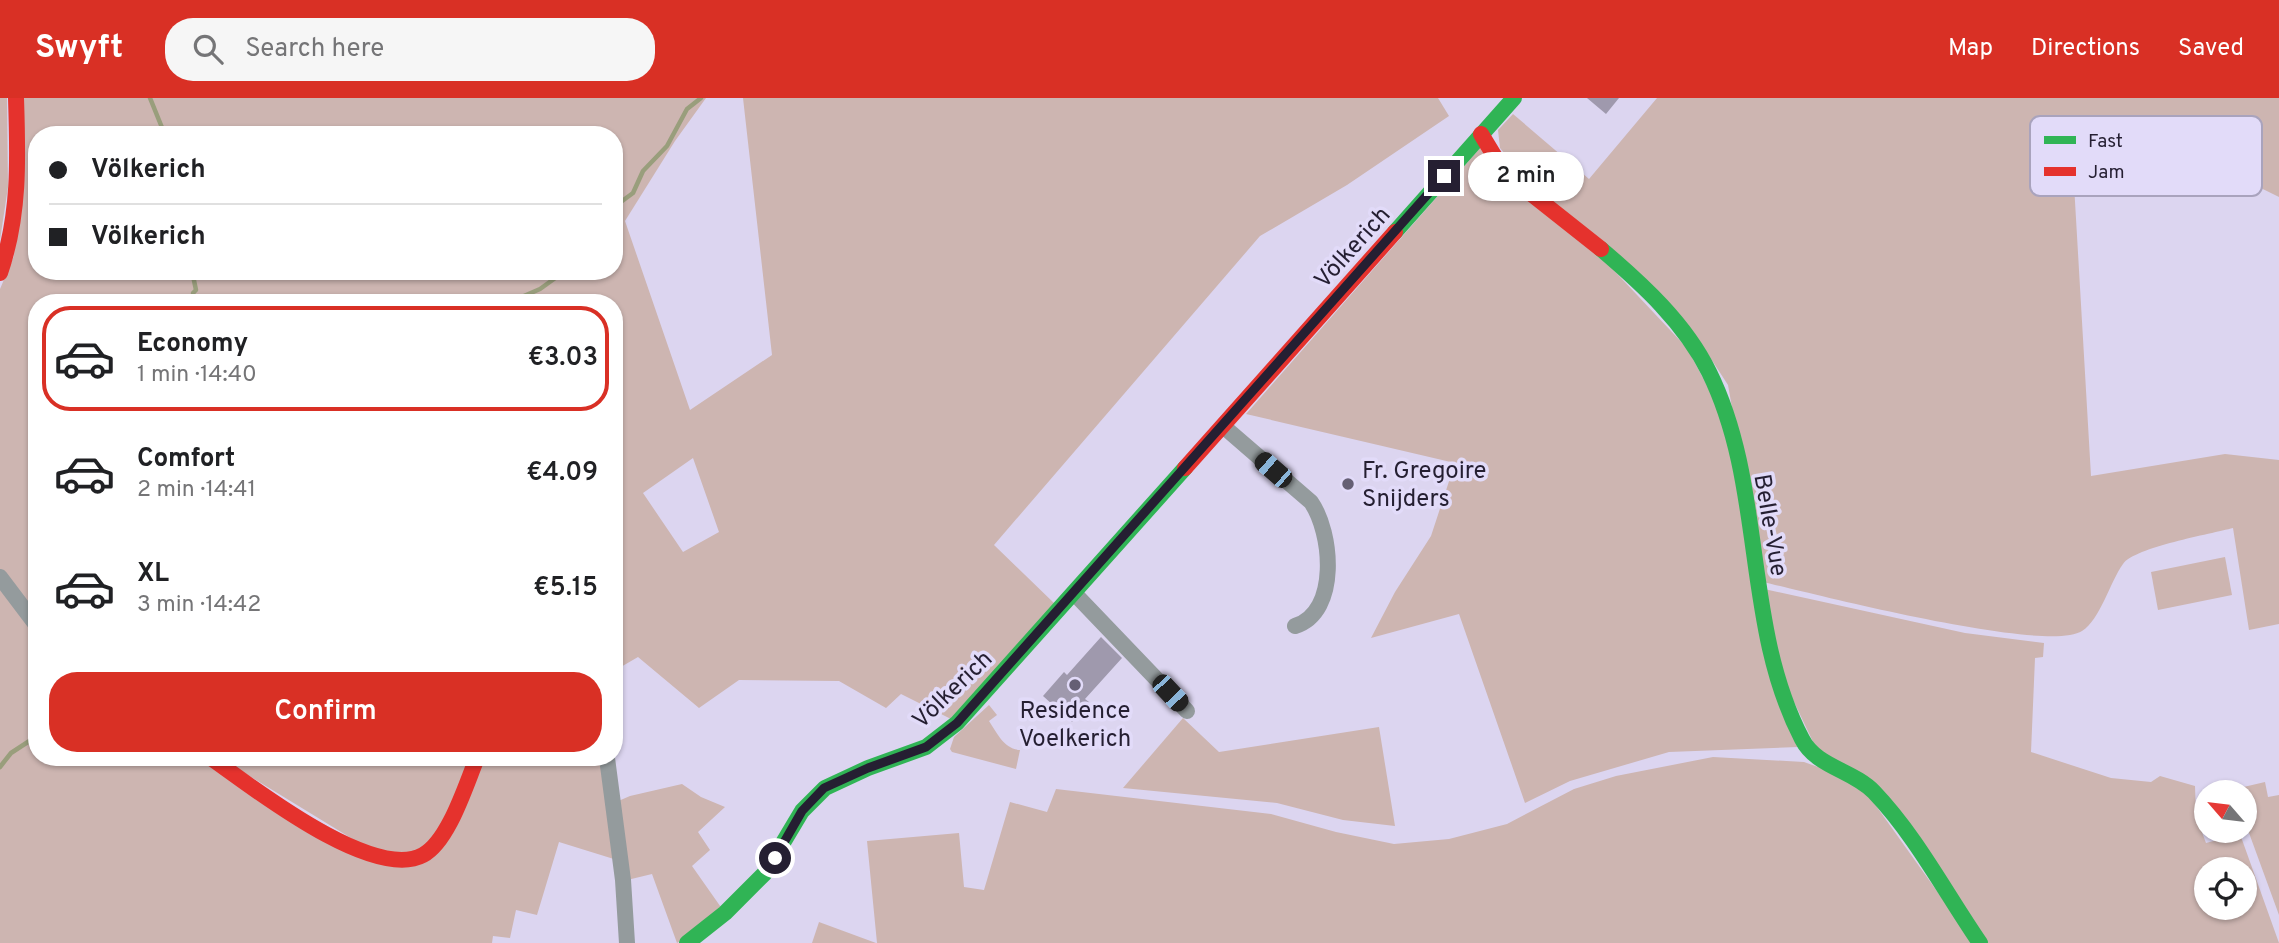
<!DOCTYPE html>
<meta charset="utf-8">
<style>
:root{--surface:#fff;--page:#f6f6f6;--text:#202124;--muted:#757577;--line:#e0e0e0;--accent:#d93025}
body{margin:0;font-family:Overpass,sans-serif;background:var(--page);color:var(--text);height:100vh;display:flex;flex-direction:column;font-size:26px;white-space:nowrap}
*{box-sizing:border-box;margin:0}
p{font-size:23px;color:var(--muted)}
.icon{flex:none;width:38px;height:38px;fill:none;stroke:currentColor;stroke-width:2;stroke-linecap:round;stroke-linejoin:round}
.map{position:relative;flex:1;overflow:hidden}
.sheet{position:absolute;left:28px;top:196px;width:595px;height:472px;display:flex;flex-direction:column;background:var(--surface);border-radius:28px;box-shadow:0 2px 5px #0004}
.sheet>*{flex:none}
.banner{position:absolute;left:28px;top:28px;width:595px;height:154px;border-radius:28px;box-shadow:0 2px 5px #0004;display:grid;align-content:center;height:154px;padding:0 21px;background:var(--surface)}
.needle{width:46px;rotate:298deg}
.buttons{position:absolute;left:2194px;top:682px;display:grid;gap:14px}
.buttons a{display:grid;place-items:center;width:63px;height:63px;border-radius:50%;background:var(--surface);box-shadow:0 2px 5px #0004;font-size:35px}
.end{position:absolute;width:32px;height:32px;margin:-16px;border:9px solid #251f32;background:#fff;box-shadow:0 0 0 4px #fff}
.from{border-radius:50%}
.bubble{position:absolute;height:49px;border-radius:24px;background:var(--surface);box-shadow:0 2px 5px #0004;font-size:23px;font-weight:600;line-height:49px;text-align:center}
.car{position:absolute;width:21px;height:42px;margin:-21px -10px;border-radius:9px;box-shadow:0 0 5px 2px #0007;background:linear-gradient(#222 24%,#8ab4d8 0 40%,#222 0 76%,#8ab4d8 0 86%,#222 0)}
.banner b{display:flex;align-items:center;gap:24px;height:66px;font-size:26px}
.banner b+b{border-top:2px solid var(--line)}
.banner i{width:18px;height:18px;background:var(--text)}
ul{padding:12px 0 0;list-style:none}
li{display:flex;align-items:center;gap:21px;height:105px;margin:0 14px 10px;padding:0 7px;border:4px solid transparent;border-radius:28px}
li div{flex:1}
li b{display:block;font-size:26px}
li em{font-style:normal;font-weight:600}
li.active{border-color:var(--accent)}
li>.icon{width:63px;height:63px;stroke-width:1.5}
.action{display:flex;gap:14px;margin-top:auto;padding:14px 21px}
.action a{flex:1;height:80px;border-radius:28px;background:var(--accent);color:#fff;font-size:28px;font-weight:600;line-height:80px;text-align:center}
header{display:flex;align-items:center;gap:42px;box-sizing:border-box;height:98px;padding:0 35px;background:var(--accent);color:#fff}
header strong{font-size:33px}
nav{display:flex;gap:38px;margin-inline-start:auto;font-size:24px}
.search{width:490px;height:63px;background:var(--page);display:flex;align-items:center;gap:18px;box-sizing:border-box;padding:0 24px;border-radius:28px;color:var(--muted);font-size:26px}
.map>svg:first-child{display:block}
.green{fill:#cdb5b1;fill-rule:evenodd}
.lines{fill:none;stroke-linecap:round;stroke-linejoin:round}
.stream{stroke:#999e7c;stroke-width:4.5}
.building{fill:#9f99ad}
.street{stroke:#949b9d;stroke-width:16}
.fast{stroke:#30b455;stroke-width:16}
.jam{stroke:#e5322d;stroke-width:16}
.route{stroke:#251f32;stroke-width:9}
.poi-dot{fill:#655f74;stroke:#e2dbf9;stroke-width:2.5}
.labels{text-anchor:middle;stroke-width:7;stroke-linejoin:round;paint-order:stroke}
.street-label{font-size:24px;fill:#251f32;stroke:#e2dbf9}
.poi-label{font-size:24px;fill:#251f32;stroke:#e2dbf9;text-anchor:start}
.key{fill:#e2dbf9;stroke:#a9a3bd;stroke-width:2}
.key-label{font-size:19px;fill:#251f32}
</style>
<header>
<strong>Swyft</strong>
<div class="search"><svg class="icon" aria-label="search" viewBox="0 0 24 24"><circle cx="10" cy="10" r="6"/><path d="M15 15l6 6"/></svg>Search here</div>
<nav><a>Map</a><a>Directions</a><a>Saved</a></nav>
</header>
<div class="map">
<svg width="2279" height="845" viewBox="0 0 2279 845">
<rect width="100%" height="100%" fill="#dcd5f0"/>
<g class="green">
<path d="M 0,0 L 7,0 L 8,89 L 0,142 Z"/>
<path d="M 22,0 L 706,0 L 675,43 L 625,123 L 690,312 L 772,257 L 743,0 L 1438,0 L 1449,18 L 1347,87 L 1260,138 L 994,447 L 1056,507 L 951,621 L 901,596 L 886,610 L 839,583 L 739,582 L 699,610 L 638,559 L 614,573 L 614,205 L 37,205 L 37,518 L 0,471 L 0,191 L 14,158 ZM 37,37 L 614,37 L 614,173 L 37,173 ZM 693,360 L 719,434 L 683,454 L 643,395 Z"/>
<path d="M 1657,0 L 2279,0 L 2279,99 L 2202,61 L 2121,42 L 2072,52 L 2091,378 L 2225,356 L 2279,362 L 2279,526 L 2249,532 L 2233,430 C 2211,436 2135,449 2123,466 C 2110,484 2100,522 2082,533 C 2046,556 1814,496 1763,484 L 1728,287 L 1704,250 L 1532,89 L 1500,50 L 1498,32 L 1513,16 L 1589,81 Z"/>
<path d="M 1481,49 L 1589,146 L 1687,250 L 1721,314 L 1798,649 L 1669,654 L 1570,683 L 1525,705 L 1459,516 L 1371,540 L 1395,494 L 1431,438 L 1455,365 L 1246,316 Z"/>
<path d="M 2225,459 L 2232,497 L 2158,512 L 2151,474 Z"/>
<path d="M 0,487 L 37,535 L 37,660 L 202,660 L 364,748 L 220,660 L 599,660 L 604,671 L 609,707 L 630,698 L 682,686 L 701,699 L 725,709 L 698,734 L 710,752 L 692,768 L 725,815 L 677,845 L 652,776 L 619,784 L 617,762 L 559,744 L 537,817 L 516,812 L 510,840 L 493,838 L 492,845 L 0,845 Z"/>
<path d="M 1764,491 L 1965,535 L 2044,545 L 2043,559 L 2035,560 L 2031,654 L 2111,680 L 2151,684 L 2160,678 L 2195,688 L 2196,718 L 2206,745 L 2240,736 L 2279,845 L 1988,845 L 1897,711 L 1815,648 L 1785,585 ZM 2207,772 L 2245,772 L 2245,810 L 2207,810 Z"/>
<path d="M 989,607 L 997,617 L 989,623 C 997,635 1004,651 1020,652 L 1016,671 L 952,654 L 950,651 L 954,639 Z"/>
<path d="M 1183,620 L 1219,654 L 1379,629 L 1395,728 L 1343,722 L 1277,705 L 1123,690 Z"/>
<path d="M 1713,659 L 1804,664 L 1846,679 L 1869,698 L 1974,845 L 877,845 L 867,743 L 959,735 L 964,789 L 984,792 L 1010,704 L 1047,714 L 1056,691 L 1271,716 L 1336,734 L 1394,746 L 1449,741 L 1507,726 L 1574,691 L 1616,678 Z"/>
<path d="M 2265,684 L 2268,699 L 2279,697 L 2279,817 L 2245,724 L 2245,695 L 2236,695 L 2235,691 Z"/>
<path d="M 819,824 L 876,845 L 812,845 Z"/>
</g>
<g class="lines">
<g class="stream">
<path d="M 150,0 L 165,37"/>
<path d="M 614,109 L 633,95 L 643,73 L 667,48 L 687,11 L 701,0"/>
<path d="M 192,173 L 196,192 L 193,195 L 195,205"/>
<path d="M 508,205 L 540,191 L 565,173"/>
<path d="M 0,669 L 11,655 L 37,638"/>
</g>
</g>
<g class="building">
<path d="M 1587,0 L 1619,0 L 1606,16 Z"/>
<path d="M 1101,539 L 1122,560 L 1085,601 L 1089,604 L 1072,624 L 1043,598 L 1064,574 L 1067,577 Z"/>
</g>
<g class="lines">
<g class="street">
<path d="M 1223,328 L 1311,404 C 1332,434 1340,514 1295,528"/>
<path d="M 0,479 L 37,528"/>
<path d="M 1074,495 L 1187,613"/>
<path d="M 607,660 L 623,782 L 627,845"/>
</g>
<g class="fast">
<path d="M 1395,134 L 1514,0"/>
<path d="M 1601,151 C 1642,186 1685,225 1709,274 C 1766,389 1742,526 1802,641 C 1816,669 1853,672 1874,694 C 1916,738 1945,794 1980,845"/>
<path d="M 687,845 L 725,815 L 765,775 L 802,713 L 825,690 L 868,670 L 926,649 L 957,625 L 1185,370"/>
</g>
<g class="jam">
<path d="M 1481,36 L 1498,64 L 1514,82 L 1601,151"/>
<path d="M 0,175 C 20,117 18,60 16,0"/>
<path d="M 1185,370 L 1395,134"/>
<path d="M 211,660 C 252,689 373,784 423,757 C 449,743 466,686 477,660"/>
</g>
</g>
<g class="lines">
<path class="route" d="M 775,760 L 802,713 L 824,690 L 868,670 L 926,649 L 957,625 L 1444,78"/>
</g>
<g class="poi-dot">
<circle cx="1348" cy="386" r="7"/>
<circle cx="1075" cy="587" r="7"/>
</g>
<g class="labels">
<g class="street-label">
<text transform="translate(1352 149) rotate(-48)" y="8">Völkerich</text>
<text transform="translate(1771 427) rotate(80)" y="8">Belle-Vue</text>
<text transform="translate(952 591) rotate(-44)" y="8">Völkerich</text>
</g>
<g class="poi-label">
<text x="1362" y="380">Fr. Gregoire<tspan x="1362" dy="28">Snijders</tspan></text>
<text x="1075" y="620" text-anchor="middle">Residence<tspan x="1075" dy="28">Voelkerich</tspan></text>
</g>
</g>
<rect x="2030" y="18" width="232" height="80" rx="10" class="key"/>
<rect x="2044" y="38" width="32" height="8" fill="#30b455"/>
<rect x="2044" y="69" width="32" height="9" fill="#e5322d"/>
<g class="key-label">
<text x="2088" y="49">Fast</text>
<text x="2088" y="80">Jam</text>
</g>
</svg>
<div class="buttons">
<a><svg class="needle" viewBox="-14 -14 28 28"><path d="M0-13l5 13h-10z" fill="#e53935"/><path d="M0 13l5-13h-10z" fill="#757577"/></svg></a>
<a><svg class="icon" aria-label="locate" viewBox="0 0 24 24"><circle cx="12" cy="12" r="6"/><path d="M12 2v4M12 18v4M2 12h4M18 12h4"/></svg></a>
</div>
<i class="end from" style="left:775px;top:760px"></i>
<i class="end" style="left:1444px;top:78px"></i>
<div class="bubble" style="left:1468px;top:54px;width:116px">2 min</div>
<i class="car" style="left:1273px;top:372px;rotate:311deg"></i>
<i class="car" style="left:1170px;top:595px;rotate:137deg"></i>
<div class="banner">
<b><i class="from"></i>Völkerich</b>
<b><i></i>Völkerich</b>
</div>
<section class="sheet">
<ul>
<li class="active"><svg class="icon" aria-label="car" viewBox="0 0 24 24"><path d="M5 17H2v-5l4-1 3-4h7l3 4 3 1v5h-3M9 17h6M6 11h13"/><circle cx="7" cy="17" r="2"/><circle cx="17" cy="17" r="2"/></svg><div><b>Economy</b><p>1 min · 14:40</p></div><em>€3.03</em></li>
<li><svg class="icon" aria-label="car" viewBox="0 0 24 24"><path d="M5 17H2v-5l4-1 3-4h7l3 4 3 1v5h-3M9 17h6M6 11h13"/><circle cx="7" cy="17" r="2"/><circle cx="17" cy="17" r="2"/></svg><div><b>Comfort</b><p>2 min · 14:41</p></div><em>€4.09</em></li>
<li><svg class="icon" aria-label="car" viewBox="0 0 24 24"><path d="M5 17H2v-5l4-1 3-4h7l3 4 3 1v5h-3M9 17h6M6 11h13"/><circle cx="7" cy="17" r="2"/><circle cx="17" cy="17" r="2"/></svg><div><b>XL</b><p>3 min · 14:42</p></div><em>€5.15</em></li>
</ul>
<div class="action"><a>Confirm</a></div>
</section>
</div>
